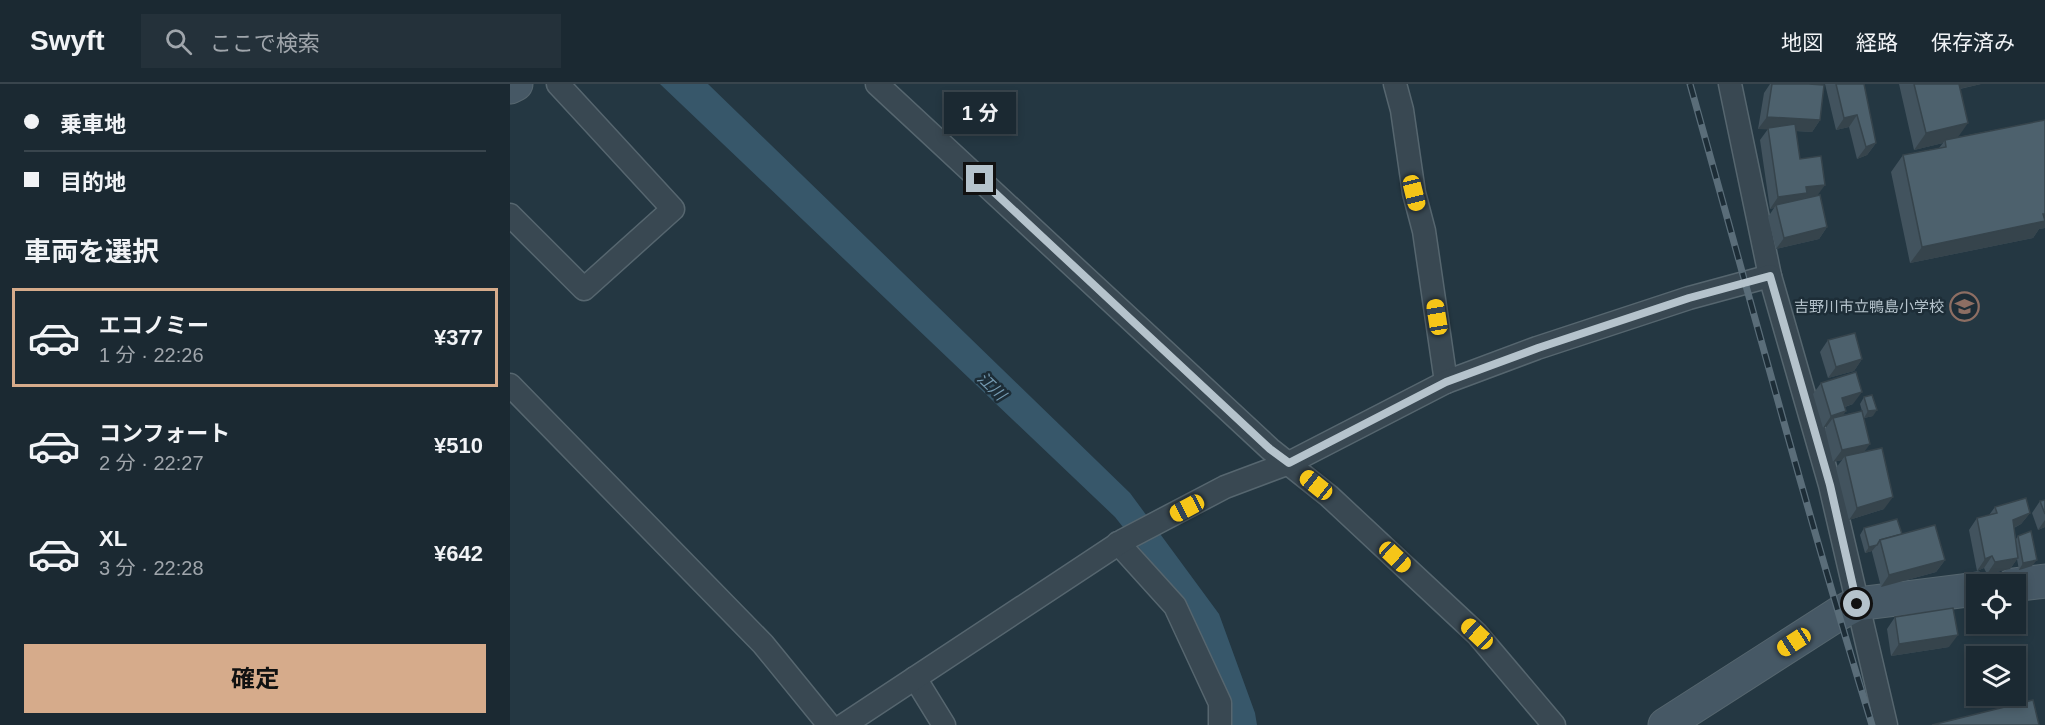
<!DOCTYPE html>
<html lang="ja">
<meta charset="utf-8">
<style>
:root{--surface:#1b2932;--page:#24313a;--text:#f1f3f6;--muted:#a0a6ac;--line:#39454d;--accent:#d6ab8b}
body{margin:0;font-family:Arial,"Noto Sans JP",sans-serif;background:var(--page);color:var(--text);height:100vh;display:flex;flex-direction:column;font-size:22px;white-space:nowrap}
*{box-sizing:border-box;margin:0}
p{font-size:20px;color:var(--muted)}
.icon{flex:none;width:33px;height:33px;fill:none;stroke:currentColor;stroke-width:2;stroke-linecap:round;stroke-linejoin:round}
.map{position:relative;flex:1;overflow:hidden}
.drawer{display:flex;flex-direction:column;background:var(--surface);width:510px}
.drawer>*{flex:none}
.hud{display:grid;align-content:center;height:132px;padding:0 24px;background:var(--surface)}
.fabs{position:absolute;left:1456px;top:490px;display:grid;gap:12px}
.fabs a{display:grid;place-items:center;width:60px;height:60px;border-radius:0px;background:var(--surface);box-shadow:0 3px 9px #0003,0 0 0 2px var(--line);font-size:30px}
.end{position:absolute;width:27px;height:27px;margin:-14px;border:8px solid #b5c3cc;background:#111;box-shadow:0 0 0 3px #111}
.from{border-radius:50%}
.bubble{position:absolute;height:42px;border-radius:0px;background:var(--surface);box-shadow:0 3px 9px #0003,0 0 0 2px var(--line);font-size:20px;font-weight:700;line-height:42px;text-align:center}
.car{position:absolute;width:18px;height:36px;margin:-18px -9px;border-radius:8px;box-shadow:0 0 4px 2px #0007;background:linear-gradient(#f5c518 24%,#345 0 40%,#f5c518 0 76%,#345 0 86%,#f5c518 0)}
.hud b{display:flex;align-items:center;gap:21px;height:57px;font-size:22px}
.hud b+b{border-top:2px solid var(--line)}
.hud i{width:15px;height:15px;background:var(--text)}
ul{padding:0;list-style:none}
li{display:flex;align-items:center;gap:18px;height:99px;margin:0 12px 9px;padding:0 12px;border:3px solid transparent;border-radius:0px}
li div{flex:1}
li b{display:block;font-size:22px}
li em{font-style:normal;font-weight:700}
li.selected{border-color:var(--accent)}
li>.icon{width:54px;height:54px;stroke-width:1.5}
h2{padding:0 24px;font-size:27px;line-height:72px}
.button{display:flex;gap:12px;margin-top:auto;padding:12px 24px}
.button a{flex:1;height:69px;border-radius:0px;background:var(--accent);color:#111;font-size:24px;font-weight:700;line-height:69px;text-align:center}
header{display:flex;align-items:center;gap:36px;box-sizing:border-box;height:84px;padding:0 30px;background:var(--surface);border-bottom:2px solid var(--line)}
header strong{font-size:28px}
nav{display:flex;gap:33px;margin-inline-start:auto;font-size:21px}
.search{width:420px;height:54px;background:var(--page);display:flex;align-items:center;gap:15px;box-sizing:border-box;padding:0 21px;border-radius:0px;color:var(--muted);font-size:22px}
main{display:flex;flex:1;min-height:0}
.map>svg:first-child{display:block}
.water{fill:#37576a}
.lines{fill:none;stroke-linecap:round;stroke-linejoin:round}
.street-casing{stroke:#56666f;stroke-width:25}
.secondary-casing{stroke:#56666f;stroke-width:35}
.street{stroke:#394852;stroke-width:22}
.secondary{stroke:#465865;stroke-width:33}
.rail-casing{stroke:#5a6d79;stroke-width:7}
.rail{stroke:#1d2d37;stroke-width:4.5;stroke-dasharray:14;stroke-linecap:butt}
.wall{fill:#42535e}
.shaded-wall{fill:#36444c}
.building{fill:#4d616d;stroke:#36444c;stroke-width:1.5}
.route{stroke:#b5c3cc;stroke-width:8}
.labels{text-anchor:middle;stroke-width:5;stroke-linejoin:round;paint-order:stroke}
.poi-label{font-size:15px;fill:#b5c3cc;stroke:#1d2d37;text-anchor:end}
.water-label{font-size:16px;font-style:italic;fill:#749ab1;stroke:#1d2d37}
</style>
<header>
<strong>Swyft</strong>
<div class="search"><svg class="icon" aria-label="search" viewBox="0 0 24 24"><circle cx="10" cy="10" r="6"/><path d="M15 15l6 6"/></svg>ここで検索</div>
<nav><a>地図</a><a>経路</a><a>保存済み</a></nav>
</header>
<main>
<section class="drawer">
<div class="hud">
<b><i class="from"></i>乗車地</b>
<b><i></i>目的地</b>
</div>
<h2>車両を選択</h2>
<ul>
<li class="selected"><svg class="icon" aria-label="car" viewBox="0 0 24 24"><path d="M5 17H2v-5l4-1 3-4h7l3 4 3 1v5h-3M9 17h6M6 11h13"/><circle cx="7" cy="17" r="2"/><circle cx="17" cy="17" r="2"/></svg><div><b>エコノミー</b><p>1 分 · 22:26</p></div><em>¥377</em></li>
<li><svg class="icon" aria-label="car" viewBox="0 0 24 24"><path d="M5 17H2v-5l4-1 3-4h7l3 4 3 1v5h-3M9 17h6M6 11h13"/><circle cx="7" cy="17" r="2"/><circle cx="17" cy="17" r="2"/></svg><div><b>コンフォート</b><p>2 分 · 22:27</p></div><em>¥510</em></li>
<li><svg class="icon" aria-label="car" viewBox="0 0 24 24"><path d="M5 17H2v-5l4-1 3-4h7l3 4 3 1v5h-3M9 17h6M6 11h13"/><circle cx="7" cy="17" r="2"/><circle cx="17" cy="17" r="2"/></svg><div><b>XL</b><p>3 分 · 22:28</p></div><em>¥642</em></li>
</ul>
<div class="button"><a>確定</a></div>
</section>
<div class="map">
<svg width="1535" height="641" viewBox="0 0 1535 641">
<rect width="100%" height="100%" fill="#243742"/>
<path class="water" d="M 150,0 L 198,0 L 620,409 L 709,530 L 745,629 L 747,641 L 718,641 L 716,607 L 681,529 L 605,433 Z"/>
<g class="lines">
<defs>
<g id="street">
<path d="M 367,0 L 760,365 L 819,412 L 967,550 L 1044,641"/>
<path d="M 885,0 L 892,26 L 904,109 L 914,147 L 936,298"/>
<path d="M 1220,0 L 1260,192 L 1320,401 L 1376,641"/>
<path d="M 0,131 L 74,205 L 163,125 L 48,0"/>
<path d="M 0,301 L 253,560 L 319,641"/>
<path d="M 608,459 L 665,522 L 710,619 L 710,641"/>
<path d="M 405,594 L 434,641"/>
<path d="M 334,641 L 614,456 L 715,403 L 779,379 L 936,298 L 1027,264 L 1179,214 L 1260,192"/>
</g>
<g id="secondary">
<path d="M 0,3 L 6,0"/>
<path d="M 1503,501 L 1535,497"/>
<path d="M 1155,641 L 1328,530 L 1347,520 L 1467,505"/>
</g>
</defs>
<use href="#street" class="street-casing"/>
<use href="#secondary" class="secondary-casing"/>
<use href="#street" class="street"/>
<use href="#secondary" class="secondary"/>
<defs>
<path id="rail" d="M 1180,0 C 1240,214 1297,429 1362,641"/>
</defs>
<use href="#rail" class="rail-casing"/>
<use href="#rail" class="rail"/>
</g>
<g class="wall">
<path d="M 1260,0 L 1299,0 L 1310,36 L 1302,48 L 1286,47 L 1290,75 L 1307,112 L 1317,143 L 1309,155 L 1266,165 L 1258,133 L 1264,124 L 1260,125 L 1250,56 L 1258,45 L 1248,45 L 1254,9 Z"/>
<path d="M 1315,0 L 1354,0 L 1366,59 L 1357,71 L 1347,75 L 1339,43 L 1326,46 Z"/>
<path d="M 1389,0 L 1471,0 L 1450,5 L 1448,53 L 1535,36 L 1535,144 L 1529,145 L 1523,154 L 1400,179 L 1381,88 L 1393,71 L 1429,64 L 1433,59 L 1404,66 Z"/>
<path d="M 1318,256 L 1352,275 L 1344,287 L 1318,294 L 1310,268 Z"/>
<path d="M 1311,299 L 1343,320 L 1335,323 L 1333,331 L 1352,327 L 1350,320 L 1354,313 L 1363,332 L 1354,334 L 1355,368 L 1374,425 L 1339,436 L 1326,384 L 1332,376 L 1323,378 L 1315,345 L 1317,342 L 1313,344 L 1303,310 Z"/>
<path d="M 1535,416 L 1535,443 L 1528,446 L 1522,429 L 1530,417 Z"/>
<path d="M 1485,423 L 1520,429 L 1511,440 L 1504,444 L 1506,455 L 1508,452 L 1522,482 L 1509,486 L 1507,475 L 1500,485 L 1477,490 L 1474,484 L 1467,487 L 1459,446 L 1467,434 L 1479,431 Z"/>
<path d="M 1354,444 L 1392,450 L 1435,476 L 1426,488 L 1371,503 L 1362,468 L 1362,467 L 1355,469 L 1350,451 Z"/>
<path d="M 1385,533 L 1439,563 L 1381,572 L 1377,545 Z"/>
</g>
<g class="shaded-wall">
<path d="M 1441,0 L 1471,0 L 1435,8 Z"/>
<path d="M 1347,31 L 1339,43 L 1326,46 L 1334,34 Z"/>
<path d="M 1257,33 L 1310,36 L 1302,48 L 1248,45 Z"/>
<path d="M 1458,39 L 1446,56 L 1435,56 L 1433,59 L 1404,66 L 1416,49 Z"/>
<path d="M 1366,59 L 1357,71 L 1347,75 L 1356,63 Z"/>
<path d="M 1315,101 L 1307,112 L 1293,114 L 1289,120 L 1266,121 L 1264,124 L 1260,125 L 1268,113 L 1296,103 Z"/>
<path d="M 1535,130 L 1535,144 L 1529,145 L 1523,154 L 1400,179 L 1412,163 Z"/>
<path d="M 1317,143 L 1309,155 L 1266,165 L 1274,154 Z"/>
<path d="M 1352,275 L 1344,287 L 1318,294 L 1326,283 Z"/>
<path d="M 1352,308 L 1343,320 L 1324,326 L 1332,314 Z"/>
<path d="M 1367,326 L 1363,332 L 1354,334 L 1358,327 Z"/>
<path d="M 1336,327 L 1328,339 L 1323,334 L 1317,342 L 1313,344 L 1321,332 Z"/>
<path d="M 1360,360 L 1352,371 L 1335,372 L 1332,376 L 1323,378 L 1332,366 Z"/>
<path d="M 1383,413 L 1374,425 L 1339,436 L 1347,424 Z"/>
<path d="M 1520,429 L 1511,440 L 1495,448 L 1503,436 Z"/>
<path d="M 1535,436 L 1535,443 L 1528,446 Z"/>
<path d="M 1367,461 L 1362,467 L 1355,469 L 1359,463 Z"/>
<path d="M 1482,472 L 1474,484 L 1467,487 L 1475,475 Z"/>
<path d="M 1508,474 L 1500,485 L 1477,490 L 1485,478 Z"/>
<path d="M 1435,476 L 1426,488 L 1371,503 L 1379,491 Z"/>
<path d="M 1527,476 L 1522,482 L 1509,486 L 1513,479 Z"/>
<path d="M 1448,551 L 1439,563 L 1381,572 L 1389,560 Z"/>
</g>
<g class="building">
<path d="M 1262,0 L 1299,0 L 1314,1 L 1310,36 L 1257,33 Z"/>
<path d="M 1326,0 L 1354,0 L 1366,59 L 1356,63 L 1347,31 L 1334,34 Z"/>
<path d="M 1404,0 L 1449,0 L 1458,39 L 1416,49 Z"/>
<path d="M 1535,36 L 1535,130 L 1533,130 L 1535,137 L 1412,163 L 1393,71 L 1436,63 L 1435,56 Z"/>
<path d="M 1285,40 L 1290,75 L 1311,72 L 1315,101 L 1296,103 L 1297,109 L 1268,113 L 1258,44 Z"/>
<path d="M 1310,111 L 1317,143 L 1274,154 L 1266,121 Z"/>
<path d="M 1345,249 L 1352,275 L 1326,283 L 1318,256 Z"/>
<path d="M 1346,288 L 1352,308 L 1332,314 L 1336,327 L 1321,332 L 1311,299 Z"/>
<path d="M 1362,311 L 1367,326 L 1358,327 L 1354,313 Z"/>
<path d="M 1352,327 L 1360,360 L 1332,366 L 1323,334 Z"/>
<path d="M 1372,364 L 1383,413 L 1347,424 L 1335,372 Z"/>
<path d="M 1516,414 L 1520,429 L 1503,436 L 1508,474 L 1485,478 L 1482,472 L 1475,475 L 1467,434 L 1487,429 L 1485,423 Z"/>
<path d="M 1535,416 L 1535,430 L 1530,417 Z"/>
<path d="M 1387,435 L 1392,450 L 1370,456 L 1367,461 L 1359,463 L 1354,444 Z"/>
<path d="M 1425,441 L 1435,476 L 1379,491 L 1370,456 Z"/>
<path d="M 1521,447 L 1527,476 L 1513,479 L 1508,452 Z"/>
<path d="M 1443,524 L 1448,551 L 1389,560 L 1385,533 Z"/>
<path d="M 1523,616 L 1529,641 L 1422,641 Z"/>
</g>
<g class="lines">
<path class="route" d="M 470,95 L 760,365 L 779,379 L 936,298 L 1028,264 L 1179,214 L 1260,192 L 1320,401 L 1347,520"/>
</g>
<defs>
<symbol id="school-ring" viewBox="-11 -11 22 22"><circle r="9.5" fill="#1d2d37" stroke="#8d6e63" stroke-width="1.5"/><path d="M0-5L7-2L0 1L-7-2ZM-4 1L0 2.5L4 1V4Q0 6-4 4Z" fill="#8d6e63"/></symbol>
</defs>
<g fill-rule="evenodd">
<use href="#school-ring" x="1438" y="206" width="33" height="33"/>
</g>
<g class="labels">
<g class="poi-label">
<text x="1434" y="228">吉野川市立鴨島小学校</text>
</g>
<g class="water-label">
<text transform="translate(482 302) rotate(44)" y="6">江川</text>
</g>
</g>
</svg>
<div class="fabs">
<a><svg class="icon" aria-label="locate" viewBox="0 0 24 24"><circle cx="12" cy="12" r="6"/><path d="M12 2v4M12 18v4M2 12h4M18 12h4"/></svg></a>
<a><svg class="icon" aria-label="layers" viewBox="0 0 24 24"><path d="M12 4l9 5-9 5-9-5zM3 14l9 5 9-5"/></svg></a>
</div>
<i class="end from" style="left:1347px;top:520px"></i>
<i class="end" style="left:470px;top:95px"></i>
<div class="bubble" style="left:434px;top:8px;width:72px">1 分</div>
<i class="car" style="left:904px;top:109px;rotate:166deg"></i>
<i class="car" style="left:927px;top:233px;rotate:351deg"></i>
<i class="car" style="left:806px;top:401px;rotate:309deg"></i>
<i class="car" style="left:677px;top:424px;rotate:242deg"></i>
<i class="car" style="left:885px;top:473px;rotate:133deg"></i>
<i class="car" style="left:967px;top:550px;rotate:313deg"></i>
<i class="car" style="left:1284px;top:558px;rotate:237deg"></i>
</div>
</main>
